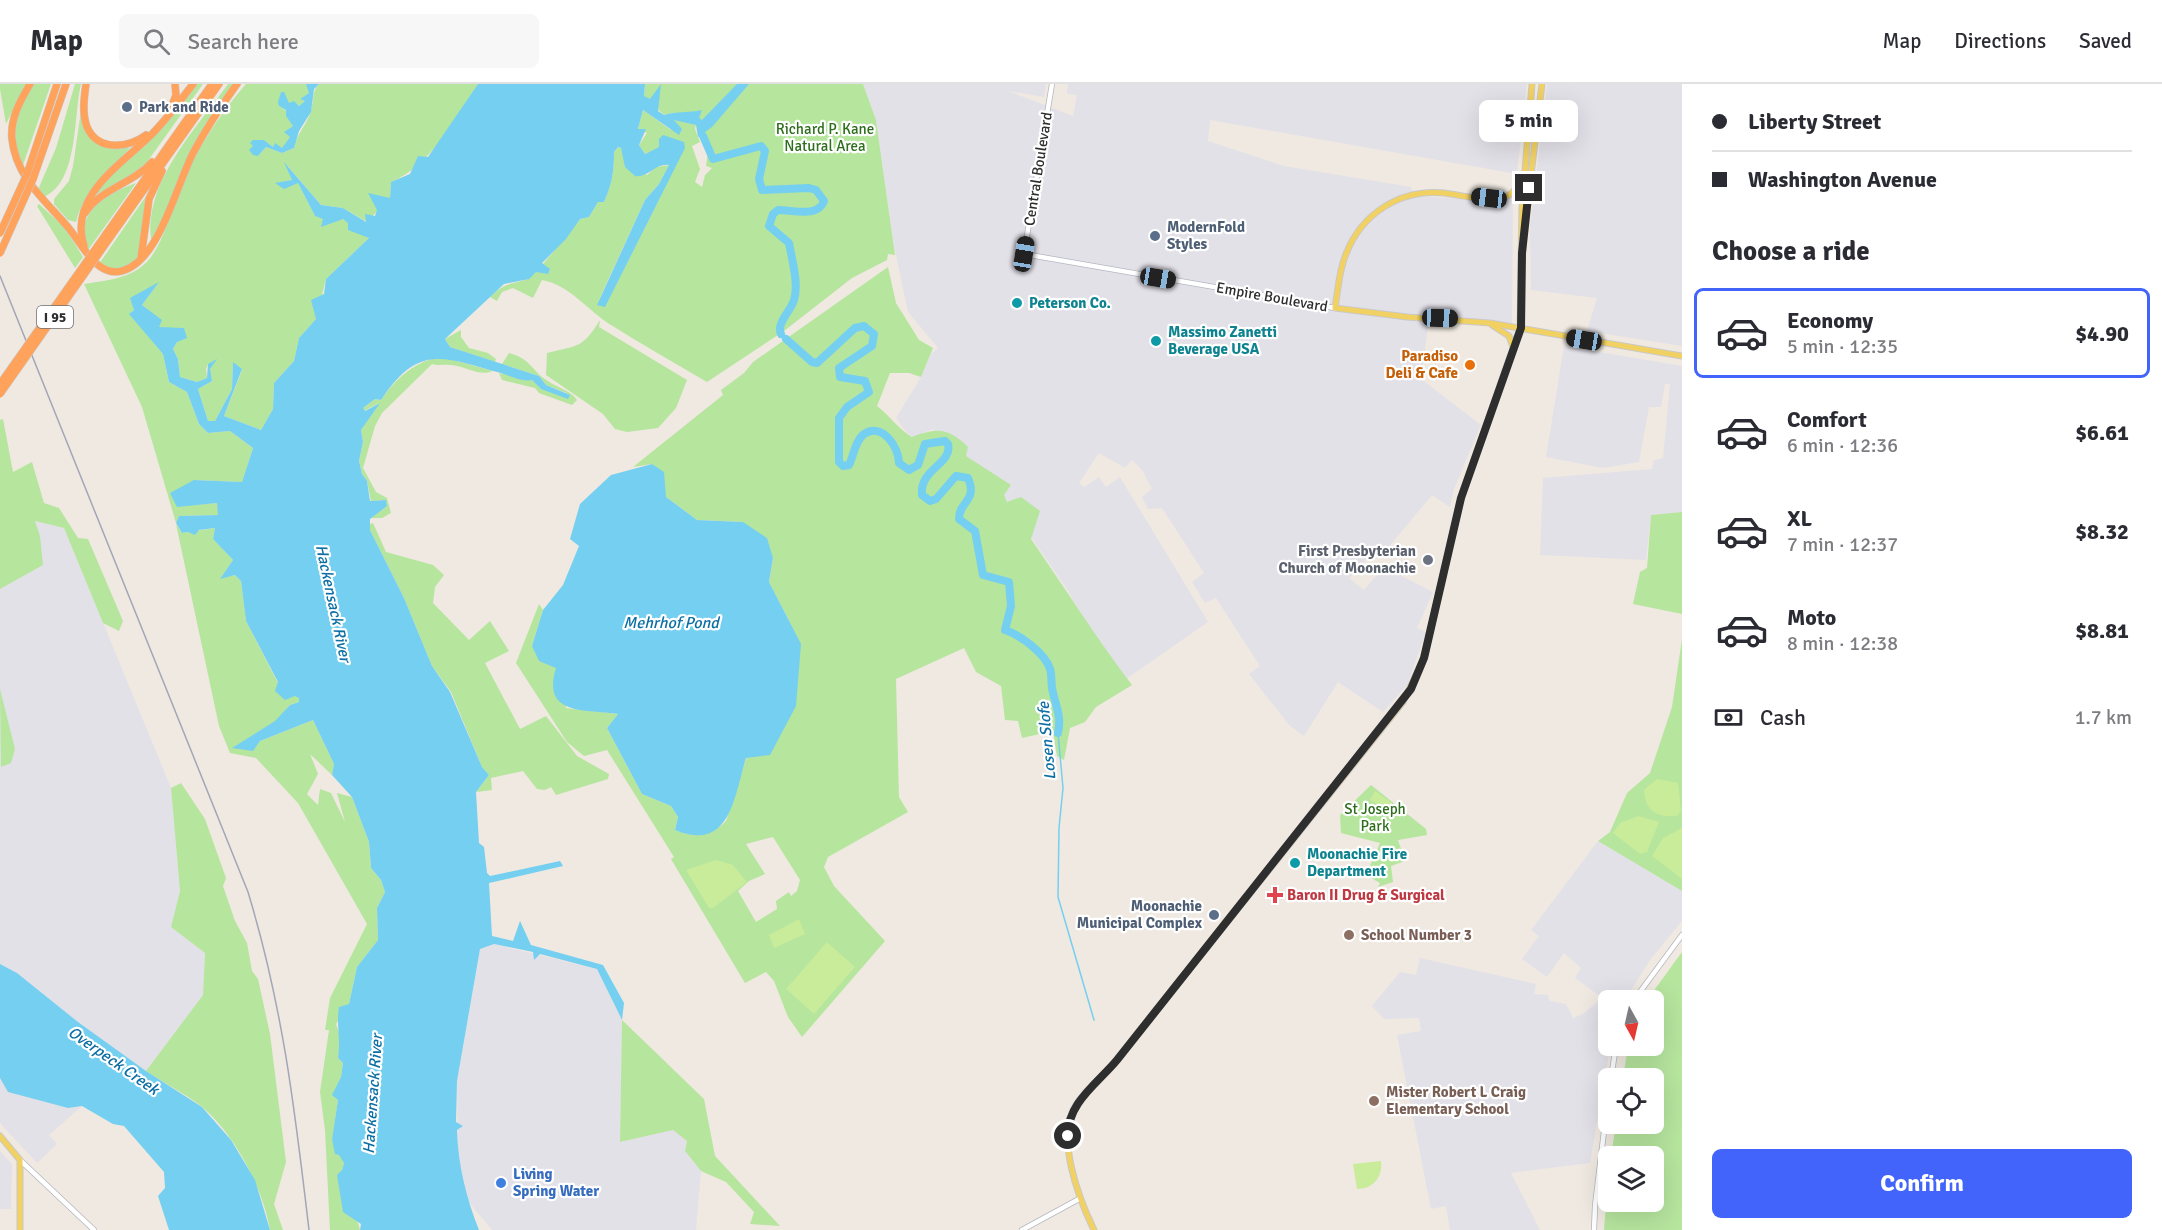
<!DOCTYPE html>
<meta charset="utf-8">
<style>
:root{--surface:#fff;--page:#f7f7f7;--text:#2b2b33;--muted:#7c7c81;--line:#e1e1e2;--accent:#4264fb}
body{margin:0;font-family:Signika,sans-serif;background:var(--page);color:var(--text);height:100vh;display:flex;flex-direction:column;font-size:22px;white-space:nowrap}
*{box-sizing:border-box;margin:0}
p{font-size:20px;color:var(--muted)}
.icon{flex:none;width:33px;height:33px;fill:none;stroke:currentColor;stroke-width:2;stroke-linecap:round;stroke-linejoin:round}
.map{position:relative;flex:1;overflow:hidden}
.drawer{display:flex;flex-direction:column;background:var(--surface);width:480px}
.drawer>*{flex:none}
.hud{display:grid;align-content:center;height:132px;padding:0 30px;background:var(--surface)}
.needle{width:39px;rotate:172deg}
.tools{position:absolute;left:1598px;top:906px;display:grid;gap:12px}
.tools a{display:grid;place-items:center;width:66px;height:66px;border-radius:9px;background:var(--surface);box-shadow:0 6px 24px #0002;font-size:30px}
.end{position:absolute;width:27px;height:27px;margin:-14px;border:8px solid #2e2e2e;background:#fff;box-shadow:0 0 0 3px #fff}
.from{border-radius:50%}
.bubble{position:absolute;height:42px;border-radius:9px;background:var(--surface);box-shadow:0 6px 24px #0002;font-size:20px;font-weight:700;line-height:42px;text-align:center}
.car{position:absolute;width:18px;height:36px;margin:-18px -9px;border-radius:8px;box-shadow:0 0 4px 2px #0007;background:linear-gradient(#222 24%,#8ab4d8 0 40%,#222 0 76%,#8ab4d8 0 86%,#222 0)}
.hud b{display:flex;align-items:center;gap:21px;height:57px;font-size:22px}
.hud b+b{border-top:2px solid var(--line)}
.hud i{width:15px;height:15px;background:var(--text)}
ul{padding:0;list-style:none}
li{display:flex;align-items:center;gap:18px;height:90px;margin:0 12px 9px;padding:0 18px;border:3px solid transparent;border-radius:9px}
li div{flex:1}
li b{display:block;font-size:22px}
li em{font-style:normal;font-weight:700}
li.current{border-color:var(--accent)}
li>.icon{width:54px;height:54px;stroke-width:1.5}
h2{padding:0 30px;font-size:27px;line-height:72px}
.pay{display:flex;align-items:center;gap:15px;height:66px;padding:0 30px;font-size:22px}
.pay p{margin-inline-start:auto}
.primary-button{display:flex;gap:12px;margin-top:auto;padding:12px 30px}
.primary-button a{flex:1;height:69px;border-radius:9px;background:var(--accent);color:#fff;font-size:24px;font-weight:700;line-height:69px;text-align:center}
header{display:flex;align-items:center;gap:36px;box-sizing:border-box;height:84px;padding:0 30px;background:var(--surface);border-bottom:2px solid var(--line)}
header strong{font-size:28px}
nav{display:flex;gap:33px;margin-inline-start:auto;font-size:21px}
.search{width:420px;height:54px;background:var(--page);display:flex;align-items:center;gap:15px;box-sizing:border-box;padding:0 21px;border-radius:9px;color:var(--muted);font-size:22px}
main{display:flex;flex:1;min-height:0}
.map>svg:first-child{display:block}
.industrial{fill:#e3e1e8}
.green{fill:#b6e59e;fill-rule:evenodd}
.pitch{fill:#c9ec9a}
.water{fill:#75cff0}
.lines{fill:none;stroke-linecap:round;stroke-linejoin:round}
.stream{stroke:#75cff0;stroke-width:1.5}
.river{stroke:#75cff0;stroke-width:8}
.minor-casing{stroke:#b4b7c1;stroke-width:6}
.major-casing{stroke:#c9c9c9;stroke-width:7}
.highway-casing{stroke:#c9c9c9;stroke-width:8}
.minor{stroke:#fff;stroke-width:4.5}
.major{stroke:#f2d163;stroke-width:5}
.highway{stroke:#ffa35c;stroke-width:7}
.rail{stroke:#a3a6b8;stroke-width:1.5}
.highway-bridge-casing{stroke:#c9c9c9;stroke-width:8;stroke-linecap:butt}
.highway-bridge{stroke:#ffa35c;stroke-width:7}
.route{stroke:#2e2e2e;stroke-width:8}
.service-dot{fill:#5c6f8a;stroke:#fff;stroke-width:2}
.culture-dot{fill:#0f9aa8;stroke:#fff;stroke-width:2}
.food-dot{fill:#e8710a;stroke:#fff;stroke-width:2}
.worship-dot{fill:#6b7280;stroke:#fff;stroke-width:2}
.health-dot{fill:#e0444e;stroke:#fff;stroke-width:2}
.education-dot{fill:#8d6e63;stroke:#fff;stroke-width:2}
.shop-dot{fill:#3f7fe0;stroke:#fff;stroke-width:2}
.labels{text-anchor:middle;stroke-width:4.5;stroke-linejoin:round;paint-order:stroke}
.shield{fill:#fff;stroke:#6d6d6d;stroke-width:1.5}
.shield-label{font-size:14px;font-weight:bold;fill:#2e2e2e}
.service-label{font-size:15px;font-weight:bold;fill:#4e5e75;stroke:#fff;text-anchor:start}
.park-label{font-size:15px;fill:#2c6e1b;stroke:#fff}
.street-label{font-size:15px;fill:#2e2e2e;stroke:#fff}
.culture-label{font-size:15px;font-weight:bold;fill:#0d838f;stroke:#fff;text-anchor:start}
.food-label{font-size:15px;font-weight:bold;fill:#c56008;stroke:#fff;text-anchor:end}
.worship-label{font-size:15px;font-weight:bold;fill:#5b616d;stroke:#fff;text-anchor:end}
.health-label{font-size:15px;font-weight:bold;fill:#be3a42;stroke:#fff;text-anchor:start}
.education-label{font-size:15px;font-weight:bold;fill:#785e54;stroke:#fff;text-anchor:start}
.shop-label{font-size:15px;font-weight:bold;fill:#366cbe;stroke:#fff;text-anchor:start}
.water-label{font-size:16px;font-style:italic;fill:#0d6fa3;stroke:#fff}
</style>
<header>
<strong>Map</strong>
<div class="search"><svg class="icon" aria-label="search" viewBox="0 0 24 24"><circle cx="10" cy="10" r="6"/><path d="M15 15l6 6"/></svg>Search here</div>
<nav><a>Map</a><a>Directions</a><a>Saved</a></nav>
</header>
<main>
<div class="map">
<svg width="1682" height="1146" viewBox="0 0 1682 1146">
<rect width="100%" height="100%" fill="#efe9e1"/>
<g class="industrial">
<path d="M 863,0 L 1046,0 L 1044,13 L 1008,7 L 1073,32 L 1077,11 L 1067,10 L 1068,0 L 1527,0 L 1517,90 L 1210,36 L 1208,57 L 1284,82 L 1411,103 L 1415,112 L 1497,117 L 1513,105 L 1512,244 L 1429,236 L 1421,295 L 1481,341 L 1454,405 L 1450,423 L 1432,411 L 1381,472 L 1373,468 L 1349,494 L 1364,506 L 1384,483 L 1433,508 L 1417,544 L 1426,548 L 1407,601 L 1383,628 L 1338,598 L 1304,652 L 1290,642 L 1249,590 L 1260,582 L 1216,514 L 1205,519 L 1192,498 L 1204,489 L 1162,424 L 1148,425 L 1142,413 L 1152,405 L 1142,386 L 1132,376 L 1125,384 L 1099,369 L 1079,399 L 1084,403 L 1099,393 L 1106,403 L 1120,393 L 1208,538 L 1126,595 L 1093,551 L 1066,504 L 1007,418 L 1003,411 L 1010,401 L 965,372 L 933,345 L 913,353 L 906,348 L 896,334 L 921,293 L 931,270 L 938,264 L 908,228 L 894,162 L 876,36 Z"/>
<path d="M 1547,0 L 1682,0 L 1682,262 L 1587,247 L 1597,214 L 1531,206 L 1530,141 Z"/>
<path d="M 1564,262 L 1682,282 L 1682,428 L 1651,431 L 1646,476 L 1540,471 L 1543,394 L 1652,385 L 1654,376 L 1663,374 L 1670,300 L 1665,300 L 1661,323 L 1649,323 L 1639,378 L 1603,384 L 1546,373 Z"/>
<path d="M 34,437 L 64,444 L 171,704 L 180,807 L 171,843 L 205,869 L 203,911 L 146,987 L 78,938 L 17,889 L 0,880 L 0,449 Z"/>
<path d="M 1598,757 L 1682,807 L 1682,837 L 1650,876 L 1625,916 L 1608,916 L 1608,962 L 1610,964 L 1590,1079 L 1511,1089 L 1540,1146 L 1450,1146 L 1446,1122 L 1431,1125 L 1397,951 L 1421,947 L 1419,934 L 1384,935 L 1372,922 L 1400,888 L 1416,891 L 1420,874 L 1536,900 L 1534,910 L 1548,911 L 1549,917 L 1566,920 L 1573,934 L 1583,930 L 1602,914 L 1575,894 L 1581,884 L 1564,869 L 1547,893 L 1522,875 L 1539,852 L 1531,846 Z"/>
<path d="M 494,860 L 597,885 L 622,936 L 620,1058 L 673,1046 L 687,1057 L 685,1067 L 701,1087 L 696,1146 L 492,1146 L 467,1116 L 458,1079 L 457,997 L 480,865 Z"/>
<path d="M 0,994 L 9,1008 L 68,1024 L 82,1022 L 49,1051 L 57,1060 L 37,1079 L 0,1039 Z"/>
<path d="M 0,1067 L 12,1080 L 11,1125 L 0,1125 Z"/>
</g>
<g class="green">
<path d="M 0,0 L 26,0 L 6,40 L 0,5 Z"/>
<path d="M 33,0 L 51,0 L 23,81 C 8,51 17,28 33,0 Z"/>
<path d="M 75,0 L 81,0 C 73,33 79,97 44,113 L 37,108 L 56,64 Z"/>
<path d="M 195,0 L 203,0 L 147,78 L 126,95 L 97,110 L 96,108 Z"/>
<path d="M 228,0 L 235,0 L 191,71 L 152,160 C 141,101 196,45 228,0 Z"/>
<path d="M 246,0 L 306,0 L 309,3 L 309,9 L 301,15 L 305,17 L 299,22 L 289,19 L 281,8 L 279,22 C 287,25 291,34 293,42 L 286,47 L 291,53 L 283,64 L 273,63 L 264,56 L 253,62 L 258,72 L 266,63 L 282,69 L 294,64 C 296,50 308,40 311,26 C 314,17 312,6 319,0 L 478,0 C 454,35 432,81 391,98 L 390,114 L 367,138 L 343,124 L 321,121 L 286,80 L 292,96 L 276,100 L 298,99 L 315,132 L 343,135 L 369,154 L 326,195 L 316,235 L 299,254 L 294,277 L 274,299 L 273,325 L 261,346 L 224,332 L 242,286 L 233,279 L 232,305 L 215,337 L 208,337 L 198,305 L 212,297 L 208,280 L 206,285 L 207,294 L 197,298 L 180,293 L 178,275 L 173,265 L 177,258 L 158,243 L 161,236 L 142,221 L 158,199 L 130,230 L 163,270 L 169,298 L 187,308 L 199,340 L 208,349 L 230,347 L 253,364 L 242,398 L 194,396 L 177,422 L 217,419 L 219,431 L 179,432 L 176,439 L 142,323 L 84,200 C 102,197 126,195 141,183 C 163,167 169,129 179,105 C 196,67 219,31 246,0 Z"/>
<path d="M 645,0 L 863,0 L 876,36 L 895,171 L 888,170 L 887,176 L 852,194 L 784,247 L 707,298 C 675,279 643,261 611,241 C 588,227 570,201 542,196 L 533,214 L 513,204 L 502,208 L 497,217 L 490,213 C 507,197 508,202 527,195 C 535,192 573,144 580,135 L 589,133 L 598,118 L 604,118 C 612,99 614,88 614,68 L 618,63 L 621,64 L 626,80 L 647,91 L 656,83 L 669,81 L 659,100 L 645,116 L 597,220 L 682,57 L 660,60 L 660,63 L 645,70 L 639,61 L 647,49 L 638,45 L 643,26 L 671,46 L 673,36 L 676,35 L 696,41 L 695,45 L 700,58 L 692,62 L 700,85 L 695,98 L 702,103 L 705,91 L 712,84 L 706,82 L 708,67 L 702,36 L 673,29 L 664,31 L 644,12 Z"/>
<path d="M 82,20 L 89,50 L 110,63 L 130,64 C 108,87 84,106 76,138 L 68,136 L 54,120 L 54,115 L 69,97 L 73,82 Z"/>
<path d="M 136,99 L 88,166 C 72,129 106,110 136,99 Z"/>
<path d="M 151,105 L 141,168 C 130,186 117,188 99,180 Z"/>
<path d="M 39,120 L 65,144 L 83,173 L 75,184 L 37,122 Z"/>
<path d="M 888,183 L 896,219 L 919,256 L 933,264 L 921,293 L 909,289 L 890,289 L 877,322 C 890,332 897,344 912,353 C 937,343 949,344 968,363 L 966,372 L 1011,401 L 1004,411 L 1007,418 L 1021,413 L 1040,427 L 1031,455 C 1065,504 1096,554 1132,601 L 1096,623 L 1085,638 L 1070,644 L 1064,676 L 1057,672 L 1053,647 L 1022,654 L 1018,637 L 1005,636 L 1001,602 L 976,588 L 964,564 L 896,595 L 899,713 L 908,728 L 828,773 L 824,783 L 834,802 L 885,857 L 802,953 L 788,933 L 774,897 L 766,888 L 745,899 L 671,775 L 674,773 L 607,666 L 584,672 L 567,658 L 516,579 L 539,520 L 543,526 L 532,562 L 557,584 L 566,624 L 618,630 L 607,644 L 642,710 L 671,722 L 678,733 L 675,746 C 695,754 711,752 726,737 L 790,539 L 769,498 L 773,474 L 743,438 L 697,436 L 666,413 L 652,380 L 633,383 L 723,311 L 721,306 L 744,289 L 753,278 ZM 773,753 L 800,796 L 797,807 L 791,812 L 789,808 L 776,817 L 777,825 L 756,838 L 738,807 L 749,797 L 765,790 L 746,760 Z"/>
<path d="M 600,236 L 599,243 L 687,296 L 676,324 L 658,344 L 627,348 L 615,345 L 603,330 L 546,291 L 547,269 C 578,261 582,265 600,236 Z"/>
<path d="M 461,246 L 461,253 L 469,264 L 488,269 L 496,275 L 495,278 L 450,263 L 445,255 Z"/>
<path d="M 509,269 C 532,275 531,287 548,297 C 558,304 570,306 577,316 L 572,321 L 539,309 L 535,304 L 502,296 L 499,289 L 532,296 L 541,305 L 569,310 L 546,301 L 539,292 L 502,280 Z"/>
<path d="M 443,273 L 493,287 C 480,293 465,282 451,281 C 444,280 440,282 432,280 L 382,329 L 375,342 L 363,384 L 376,408 L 387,414 L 391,429 L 382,434 L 371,434 L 387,422 L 386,416 L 371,417 L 367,397 L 362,390 L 359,377 L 363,358 L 361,346 L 379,319 L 364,327 L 363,324 L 375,315 L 381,316 C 395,295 417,275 443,273 Z"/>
<path d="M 3,335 L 13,388 L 32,378 L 44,419 L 59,424 L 78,454 L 88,455 L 123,537 L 119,547 L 103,539 L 64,444 L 35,437 L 40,452 L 43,481 L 0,505 L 0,336 Z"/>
<path d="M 1682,428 L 1682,530 L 1633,520 L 1640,488 L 1647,484 L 1651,431 Z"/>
<path d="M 373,439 L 386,468 L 433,481 L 444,491 L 435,503 L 433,519 L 469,556 L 490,537 L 509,567 L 485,579 L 520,645 L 546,632 L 577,672 L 609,690 L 608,695 L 556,711 L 551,703 L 545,706 L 537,705 L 523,687 L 491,694 L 492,706 L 476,708 L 489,691 L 482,683 L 451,608 L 432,582 L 404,514 L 370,446 L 370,440 Z"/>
<path d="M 176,440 L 182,449 L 215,444 L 213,455 L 233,476 L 221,494 L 235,491 L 241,497 L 246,537 L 278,599 L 299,614 L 299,618 L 290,621 L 276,637 L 234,663 L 260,657 L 313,636 L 334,680 L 332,691 L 310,670 L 318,690 L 307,710 L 318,721 L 320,705 L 331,709 L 345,738 L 337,709 L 352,713 L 369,758 L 371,784 L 381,796 L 385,808 L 377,824 L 378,856 L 357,883 L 349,920 L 336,940 L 341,955 L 338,974 L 343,979 L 341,993 L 333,1011 L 338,1016 L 332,1056 L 344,1079 L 342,1086 L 360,1146 L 330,1146 L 325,1046 L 320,1008 L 329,946 L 325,946 L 330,914 L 367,840 L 298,719 L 256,674 L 230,669 L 219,642 Z"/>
<path d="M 1682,555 L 1682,807 L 1598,757 L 1610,748 L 1627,709 L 1650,689 L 1672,623 Z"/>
<path d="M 0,605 L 15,665 L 11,679 L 1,683 Z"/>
<path d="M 181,699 L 205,735 L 226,794 L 223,802 L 235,837 L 247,859 L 252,887 L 258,895 L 270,950 L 286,1078 L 274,1120 L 283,1146 L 270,1146 C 263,1104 234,1049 201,1022 C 184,1009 164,999 146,987 L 203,911 L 205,869 L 171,843 L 180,807 L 171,704 Z"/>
<path d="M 1371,701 L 1426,745 L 1427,751 L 1398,756 L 1405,777 L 1391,782 L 1393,798 L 1378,803 L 1380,799 L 1366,791 L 1380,759 L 1341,749 L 1340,731 Z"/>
<path d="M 1682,868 L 1682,1146 L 1604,1146 L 1608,1095 L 1608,1118 L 1653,1118 L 1653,1072 L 1611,1072 L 1616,1040 L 1653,1040 L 1653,994 L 1623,994 L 1628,962 L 1653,962 L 1653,916 L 1647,916 Z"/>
<path d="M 622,936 L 704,1015 L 715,1072 L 780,1142 L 750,1140 L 754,1128 L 726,1098 L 701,1087 L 685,1067 L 687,1057 L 673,1046 L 620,1058 Z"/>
</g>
<g class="pitch">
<path d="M 1657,695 L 1678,699 L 1681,727 L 1677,732 C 1657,734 1645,727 1644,706 Z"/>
<path d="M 1375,707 L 1392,719 L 1388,727 L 1370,716 Z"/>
<path d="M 1638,732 L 1659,738 L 1647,768 L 1640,770 L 1613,749 L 1620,739 Z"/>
<path d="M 1682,744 L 1682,795 L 1652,772 L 1663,754 Z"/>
<path d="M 716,776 L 733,781 L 747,798 L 713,824 L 709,824 L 686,786 Z"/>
<path d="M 799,835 L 805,850 L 774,864 L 769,851 Z"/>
<path d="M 827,858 L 855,883 L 814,930 L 786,905 Z"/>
<path d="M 1381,1077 C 1383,1093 1373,1105 1357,1105 L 1353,1080 Z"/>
</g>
<g class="water">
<path d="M 306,0 L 319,0 L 314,5 L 311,28 L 299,47 L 294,64 L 282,69 L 266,63 L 258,72 L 253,71 L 249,66 L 253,62 L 250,59 L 253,56 L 264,56 L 273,63 L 275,59 L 282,64 L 290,53 L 284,48 L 293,42 L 286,32 L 286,26 L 279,22 L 278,18 L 281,8 L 284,8 L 289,19 L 294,17 L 299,22 L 305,17 L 300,15 L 309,9 Z"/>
<path d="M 478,0 L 645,0 L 644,12 L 650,15 L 661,0 L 658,27 L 664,31 C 677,27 689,29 702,26 L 699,34 L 702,36 L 737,0 L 749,0 L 712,43 L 698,53 L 696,41 L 674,36 L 682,45 L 679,51 L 643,26 L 638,45 L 646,45 L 639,61 L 645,70 L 659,63 L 659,55 L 663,51 L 684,58 L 685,64 L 605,223 L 597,221 L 645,116 L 659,100 L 669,81 C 655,79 649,94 635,92 L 625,83 L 621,64 L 618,63 L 614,68 C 614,88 612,100 604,118 L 598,118 L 589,133 L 580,135 L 566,155 L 542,179 L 550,185 L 548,190 L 536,188 L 529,195 L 504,200 L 445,255 L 450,263 L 539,292 L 546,301 L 570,311 L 568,315 L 541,305 L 532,296 C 522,298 511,292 501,289 C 445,274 419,258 381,316 L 375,315 L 363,324 L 365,327 L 380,319 L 361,346 L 363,358 L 359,377 L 362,390 L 367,397 L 370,417 L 386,416 L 387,422 L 370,435 L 370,446 L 404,514 L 432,582 L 450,608 L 482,683 L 489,691 L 476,708 L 479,759 L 484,763 L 487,789 L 490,792 L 560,777 L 563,782 L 489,799 L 492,852 L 513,857 L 520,837 L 531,861 L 603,881 L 624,919 L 622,936 L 597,885 L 540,870 L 534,876 L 533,868 L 494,860 L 480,865 L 457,997 L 456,1038 L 463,1042 L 457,1046 C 458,1081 466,1113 479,1146 L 360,1146 L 361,1140 L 343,1128 L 337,1091 L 342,1086 L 344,1079 L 339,1071 L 335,1070 L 332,1055 L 338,1016 L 332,1011 L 341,993 L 343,979 L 338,974 C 341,955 336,941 339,923 L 349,920 L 357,883 L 378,856 L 377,824 L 385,808 L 381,796 L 371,784 L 369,758 L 352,713 L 332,691 L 334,680 L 313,636 L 260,657 L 253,667 L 232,664 L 275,637 L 290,621 L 299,618 L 299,614 L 295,612 L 285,616 L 275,607 L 278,598 L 246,537 L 241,497 L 235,491 L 220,495 L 233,476 L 213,455 L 215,444 L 199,446 L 195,451 L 188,448 L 182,449 L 176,439 L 179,432 L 218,431 L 217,419 L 177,423 L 170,409 L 194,396 L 242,398 L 253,364 L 230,347 L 208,349 L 199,340 L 187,308 L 169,298 L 163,270 L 129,230 L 134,226 L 130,214 L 159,198 L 142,221 L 162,236 L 159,243 L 184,244 L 187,254 L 177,258 L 173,265 L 178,275 L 180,293 L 197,298 L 207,294 L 208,280 L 217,275 L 210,285 L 212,297 L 198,305 L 208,337 L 215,337 L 232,305 L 233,278 L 242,285 L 224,332 L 261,346 L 273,325 L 274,299 L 294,277 L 299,254 L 316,235 L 311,216 L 324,210 L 326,195 L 369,154 L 348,146 L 348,139 L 343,135 L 321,143 L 323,135 L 315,132 L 298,99 L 284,105 L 275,99 L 292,96 L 284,78 L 321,121 L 343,124 L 366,138 L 365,130 L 375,132 L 377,126 L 368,109 L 390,114 L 391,98 L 410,90 L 418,72 L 428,73 Z"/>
<path d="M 652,380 L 664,388 L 666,413 L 697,436 L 743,438 L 767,454 L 773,474 L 769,498 L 801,560 L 796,622 L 770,671 L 746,674 C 734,713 730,769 675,746 L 678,733 L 671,722 L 642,710 L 607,644 L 618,630 C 585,625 541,632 556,584 L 539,577 L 532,562 L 543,526 L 563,501 L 579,462 L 570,455 L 580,420 L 611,391 Z"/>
<path d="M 0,880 L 17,889 L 78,938 L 146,987 L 202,1023 L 231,1056 L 255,1096 L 270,1146 L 169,1146 L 158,1112 L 165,1104 L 164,1088 L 124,1042 L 113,1040 L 82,1022 L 68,1024 L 8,1008 L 0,994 Z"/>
</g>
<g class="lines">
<path class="stream" d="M 1058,649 L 1063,704 L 1059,744 L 1058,813 L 1094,936"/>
<g class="river">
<path d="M 703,52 L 713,75 L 761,62 L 765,67 L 759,95 L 762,106 L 809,104 L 816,106 L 824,117 C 818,134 793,126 778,126 L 773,130 L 769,142 L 789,159 C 792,176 799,200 794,216 C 791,227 776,239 781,250"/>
<path d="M 786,255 L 812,278 L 817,279 L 855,244 L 864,242 L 874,250 L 872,262 L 839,284 L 840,293 L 865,297 L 869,308 L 847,323 L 839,334 L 839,378 L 843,382 L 849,381 C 854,371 855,357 864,350 C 882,338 899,363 899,379 L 909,386 L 918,381 L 925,360 L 945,357 L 948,360 C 953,380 919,385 922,411 L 930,417 L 936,415 L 956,392 L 968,394 C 978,417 959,417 959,435 L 975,447 L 983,491 L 1009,498 L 1011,522 L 1005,546 C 1020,551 1045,569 1050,585 C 1052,591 1051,598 1052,604 C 1055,621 1062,631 1058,649"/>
</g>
<defs>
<g id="minor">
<path d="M 1052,0 L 1024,170 L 1335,224"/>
<path d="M 1634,916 L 1682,851"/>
<path d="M 1611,994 L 1616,962"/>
<path d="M 20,1076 L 94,1146"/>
<path d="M 1022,1146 L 1079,1115"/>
<path d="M 1594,1146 L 1595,1122 L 1608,1014"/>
</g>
<g id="major">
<path d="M 1523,90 C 1519,102 1512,113 1499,115 C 1481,117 1461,111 1444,109 C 1400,105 1362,129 1346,170 C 1339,186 1338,206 1335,224 L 1407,233 L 1490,239 L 1682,272"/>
<path d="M 1525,140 L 1542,0"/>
<path d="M 1492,241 L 1509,252 L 1513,263"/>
<path d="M 0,1052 L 20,1076 L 20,1146"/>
<path d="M 1094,1146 C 1079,1115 1055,1053 1076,1021 C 1087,1004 1104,991 1117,976 L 1403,618 L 1424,574 L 1461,414 L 1520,244 L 1522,124 L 1532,0"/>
</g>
<g id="highway">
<path d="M 30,0 C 20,17 10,35 12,55 C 16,93 44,115 67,142 C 83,160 99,202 131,183 C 161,166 177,101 193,69 C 206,45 221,22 237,0"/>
<path d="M 86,0 C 84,14 82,30 87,43 C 98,68 128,64 146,51"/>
<path d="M 171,24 L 176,11 L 175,0"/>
<path d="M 27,90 L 57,0"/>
<path d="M 33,95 L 66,0"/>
<path d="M 85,129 C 100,105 134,99 152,78"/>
<path d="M 106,150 L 212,0"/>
<path d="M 109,155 L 219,0"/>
<path d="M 84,162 C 68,112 122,80 152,50 C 167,35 180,17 193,0"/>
<path d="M 141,174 L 149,115 L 162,87"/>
</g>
</defs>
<use href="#minor" class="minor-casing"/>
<use href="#major" class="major-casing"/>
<use href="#highway" class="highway-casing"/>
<use href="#minor" class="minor"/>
<use href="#major" class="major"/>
<use href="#highway" class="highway"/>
<path class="rail" d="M 0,192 L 248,808 C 283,923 295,1027 309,1146"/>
<defs>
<g id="highway-bridge">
<path d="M 0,149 L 27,90"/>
<path d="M 0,169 L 33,95"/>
<path d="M 0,300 L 106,150"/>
<path d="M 0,310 L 109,155"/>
</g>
</defs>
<use href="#highway-bridge" class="highway-bridge-casing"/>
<use href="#highway-bridge" class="highway-bridge"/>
</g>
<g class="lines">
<path class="route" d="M 1068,1052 C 1067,1019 1098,999 1117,976 L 1411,605 L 1424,574 L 1461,414 L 1521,244 L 1522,169 L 1529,104"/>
</g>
<g class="service-dot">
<circle cx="127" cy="23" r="6"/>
<circle cx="1155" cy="152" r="6"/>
<circle cx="1214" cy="831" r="6"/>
</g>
<g class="culture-dot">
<circle cx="1017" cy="219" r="6"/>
<circle cx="1156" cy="257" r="6"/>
<circle cx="1295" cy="779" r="6"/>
</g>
<circle class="food-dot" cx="1470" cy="281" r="6"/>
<circle class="worship-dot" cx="1428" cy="476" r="6"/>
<path class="health-dot" d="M1272 802h6v6h6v6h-6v6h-6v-6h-6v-6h6z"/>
<g class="education-dot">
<circle cx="1349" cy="851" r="6"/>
<circle cx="1374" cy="1017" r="6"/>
</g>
<circle class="shop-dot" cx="501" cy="1099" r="6"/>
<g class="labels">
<rect class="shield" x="37" y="222" width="36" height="22" rx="4.5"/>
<g class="shield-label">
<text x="55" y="238">I 95</text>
</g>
<g class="service-label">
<text x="139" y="28">Park and Ride</text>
<text x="1167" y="148">ModernFold<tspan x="1167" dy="17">Styles</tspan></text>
<text x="1202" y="827" text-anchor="end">Moonachie<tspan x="1202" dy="17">Municipal Complex</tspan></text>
</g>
<g class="park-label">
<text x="825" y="50">Richard P. Kane<tspan x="825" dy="17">Natural Area</tspan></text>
<text x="1375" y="730">St Joseph<tspan x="1375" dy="17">Park</tspan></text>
</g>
<g class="street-label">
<text transform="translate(1038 85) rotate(-81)" y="5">Central Boulevard</text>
<text transform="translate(1272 213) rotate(10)" y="5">Empire Boulevard</text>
</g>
<g class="culture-label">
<text x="1029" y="224">Peterson Co.</text>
<text x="1168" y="253">Massimo Zanetti<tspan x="1168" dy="17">Beverage USA</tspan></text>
<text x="1307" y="775">Moonachie Fire<tspan x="1307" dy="17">Department</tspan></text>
</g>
<g class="food-label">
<text x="1458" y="277">Paradiso<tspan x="1458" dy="17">Deli &amp; Cafe</tspan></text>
</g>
<g class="worship-label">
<text x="1416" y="472">First Presbyterian<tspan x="1416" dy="17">Church of Moonachie</tspan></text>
</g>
<g class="health-label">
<text x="1287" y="816">Baron II Drug &amp; Surgical</text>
</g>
<g class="education-label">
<text x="1361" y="856">School Number 3</text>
<text x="1386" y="1013">Mister Robert L Craig<tspan x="1386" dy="17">Elementary School</tspan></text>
</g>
<g class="shop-label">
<text x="513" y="1095">Living<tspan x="513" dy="17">Spring Water</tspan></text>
</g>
<g class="water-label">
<text transform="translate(334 519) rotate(78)" y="6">Hackensack River</text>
<text x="671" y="544">Mehrhof Pond</text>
<text transform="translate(1046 657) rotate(-95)" y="6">Losen Slofe</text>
<text transform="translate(114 976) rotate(35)" y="6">Overpeck Creek</text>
<text transform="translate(372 1010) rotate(-86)" y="6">Hackensack River</text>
</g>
</g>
</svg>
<div class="tools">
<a><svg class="needle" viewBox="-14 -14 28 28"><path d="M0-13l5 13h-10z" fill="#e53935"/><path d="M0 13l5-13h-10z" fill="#7c7c81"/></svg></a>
<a><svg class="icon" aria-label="locate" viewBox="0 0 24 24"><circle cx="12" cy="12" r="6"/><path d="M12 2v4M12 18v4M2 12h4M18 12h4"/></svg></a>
<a><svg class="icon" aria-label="layers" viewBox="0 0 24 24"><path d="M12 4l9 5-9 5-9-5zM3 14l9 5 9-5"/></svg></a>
</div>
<i class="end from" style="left:1068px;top:1052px"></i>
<i class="end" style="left:1529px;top:104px"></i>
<div class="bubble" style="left:1479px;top:16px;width:99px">5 min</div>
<i class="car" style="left:1489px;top:114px;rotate:277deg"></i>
<i class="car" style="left:1024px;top:170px;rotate:9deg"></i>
<i class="car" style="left:1158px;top:194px;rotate:99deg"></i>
<i class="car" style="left:1440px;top:234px;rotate:92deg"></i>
<i class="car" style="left:1584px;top:256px;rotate:280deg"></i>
</div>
<section class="drawer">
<div class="hud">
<b><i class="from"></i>Liberty Street</b>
<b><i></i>Washington Avenue</b>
</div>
<h2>Choose a ride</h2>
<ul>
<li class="current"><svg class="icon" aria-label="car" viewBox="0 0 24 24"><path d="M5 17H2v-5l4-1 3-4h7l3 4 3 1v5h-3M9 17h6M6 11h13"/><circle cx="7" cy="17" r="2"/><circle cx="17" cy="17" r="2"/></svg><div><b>Economy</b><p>5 min · 12:35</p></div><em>$4.90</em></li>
<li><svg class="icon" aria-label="car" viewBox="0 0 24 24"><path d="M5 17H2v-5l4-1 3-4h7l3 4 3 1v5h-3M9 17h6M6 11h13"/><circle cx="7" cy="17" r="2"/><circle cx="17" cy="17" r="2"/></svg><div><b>Comfort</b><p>6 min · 12:36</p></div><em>$6.61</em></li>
<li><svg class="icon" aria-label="car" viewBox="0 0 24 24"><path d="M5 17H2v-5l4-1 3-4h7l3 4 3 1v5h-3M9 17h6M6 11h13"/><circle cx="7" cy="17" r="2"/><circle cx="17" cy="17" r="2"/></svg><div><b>XL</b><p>7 min · 12:37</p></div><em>$8.32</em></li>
<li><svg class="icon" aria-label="car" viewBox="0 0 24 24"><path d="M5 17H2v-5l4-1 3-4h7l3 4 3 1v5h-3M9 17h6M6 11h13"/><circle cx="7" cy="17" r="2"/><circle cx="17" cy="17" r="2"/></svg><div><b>Moto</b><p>8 min · 12:38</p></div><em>$8.81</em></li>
</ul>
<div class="pay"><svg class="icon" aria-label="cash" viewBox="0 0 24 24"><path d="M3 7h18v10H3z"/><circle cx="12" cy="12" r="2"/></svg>Cash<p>1.7 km</p></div>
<div class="primary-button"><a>Confirm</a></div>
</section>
</main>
